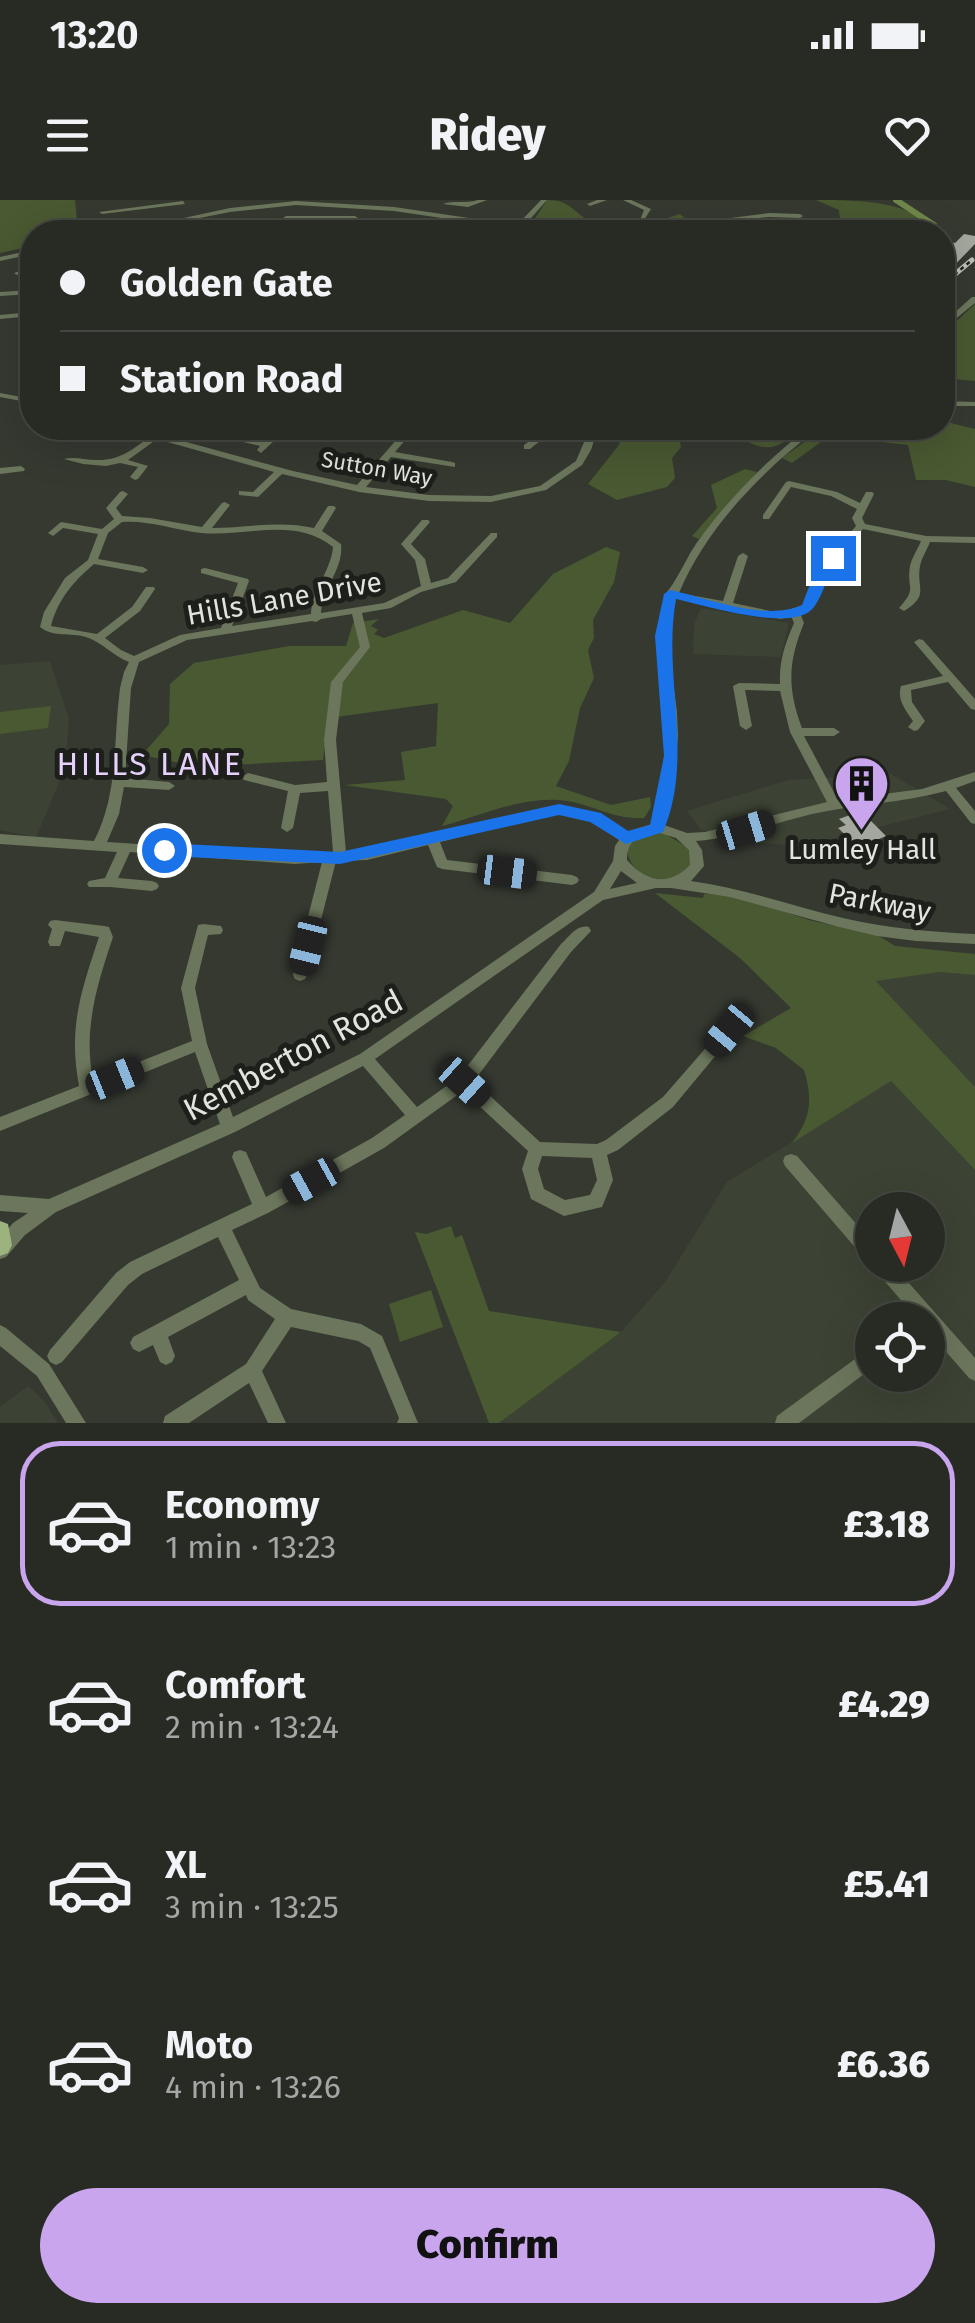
<!DOCTYPE html>
<meta charset="utf-8">
<style>
:root{--surface:#282b24;--page:#343731;--text:#f1f3f6;--muted:#a5a7a6;--line:#444741;--accent:#c9a5ee}
body{margin:0;font-family:"Fira Sans",sans-serif;background:var(--page);color:var(--text);height:100vh;display:flex;flex-direction:column;font-size:38px;white-space:nowrap}
*{box-sizing:border-box;margin:0}
p{font-size:32px;color:var(--muted)}
.icon{flex:none;width:55px;height:55px;fill:none;stroke:currentColor;stroke-width:2;stroke-linecap:round;stroke-linejoin:round}
.map{position:relative;height:1223px;overflow:hidden}
.details{display:flex;flex-direction:column;background:var(--surface);flex:1}
.details>*{flex:none}
.hud{position:absolute;left:20px;top:20px;width:935px;height:220px;border-radius:40px;box-shadow:0 10px 40px #0002,0 0 0 2px var(--line);display:grid;align-content:center;height:220px;padding:0 40px;background:var(--surface)}
.needle{width:65px;rotate:173deg}
.buttons{position:absolute;left:855px;top:992px;display:grid;gap:20px}
.buttons a{display:grid;place-items:center;width:90px;height:90px;border-radius:50%;background:var(--surface);box-shadow:0 10px 40px #0002,0 0 0 2px var(--line);font-size:50px}
.end{position:absolute;width:45px;height:45px;margin:-22px;border:12px solid #1a73e8;background:#fff;box-shadow:0 0 0 5px #fff}
.from{border-radius:50%}
.car{position:absolute;width:30px;height:60px;margin:-30px -15px;border-radius:12px;box-shadow:0 0 8px 2px #0007;background:linear-gradient(#222 24%,#8ab4d8 0 40%,#222 0 76%,#8ab4d8 0 86%,#222 0)}
.hud b{display:flex;align-items:center;gap:35px;height:95px;font-size:38px}
.hud b+b{border-top:2px solid var(--line)}
.hud i{width:25px;height:25px;background:var(--text)}
ul{padding:18px 0 0;list-style:none}
li{display:flex;align-items:center;gap:30px;height:165px;margin:0 20px 15px;padding:0 20px;border:5px solid transparent;border-radius:40px}
li div{flex:1}
li b{display:block;font-size:38px}
li em{font-style:normal;font-weight:800}
li.selected{border-color:var(--accent)}
li>.icon{width:90px;height:90px;stroke-width:1.5}
.button{display:flex;gap:20px;margin-top:auto;padding:20px 40px}
.button a{flex:1;height:115px;border-radius:60px;background:var(--accent);color:#111;font-size:40px;font-weight:800;line-height:115px;text-align:center}
.status{display:flex;justify-content:space-between;align-items:center;height:70px;padding:0 50px;background:var(--surface);direction:ltr}
.status svg{height:28px;fill:currentColor}
header{display:flex;justify-content:space-between;align-items:center;height:130px;padding:0 40px;background:var(--surface);font-size:45px;font-weight:800}
.map>svg:first-child{display:block}
.built{fill:#3c4334;fill-rule:evenodd}
.green{fill:#495931}
.lines{fill:none;stroke-linecap:round;stroke-linejoin:round}
.canal{stroke:#6f874a;stroke-width:6}
.building{fill:#a3a79d}
.minor{fill:#6b765c;fill-rule:evenodd}
.major{fill:#9db37e;fill-rule:evenodd}
.rail-casing{stroke:#bcbfb9;stroke-width:5}
.rail{stroke:#1d1f1b;stroke-width:2.5;stroke-dasharray:4;stroke-linecap:butt}
.route{fill:#1a73e8}
.labels{text-anchor:middle;stroke-width:10;stroke-linejoin:round;paint-order:stroke}
.far-street-label{font-size:22px;fill:#e2e4df;stroke:#1d1f1b}
.street-label{font-size:28px;fill:#e2e4df;stroke:#1d1f1b}
.poi-label{font-size:28px;fill:#e2e4df;stroke:#1d1f1b}
.quarter-label{font-size:32px;letter-spacing:2.5px;fill:#e5d1fb;stroke:#1d1f1b}
.near-street-label{font-size:32px;fill:#e2e4df;stroke:#1d1f1b}
</style>
<div class="status"><b>13:20</b><svg viewBox="0 0 49 12"><path d="M0 12V9h3v3zM5 12V6h3v6zM10 12V3h3v9zM15 12V0h3v12zM26 1h20v11H26zM47 4h2v5h-2z"/></svg></div>
<header><svg class="icon" aria-label="menu" viewBox="0 0 24 24"><path d="M4 6h16M4 12h16M4 18h16"/></svg>Ridey<svg class="icon" aria-label="heart" viewBox="0 0 24 24"><path d="M12 20l-8-8c-3-5 5-10 8-4 3-6 11-1 8 4z"/></svg></header>
<div class="map">
<svg width="975" height="1223" viewBox="0 0 975 1223">
<rect width="100%" height="100%" fill="#353930"/>
<g class="built">
<path d="M 701,408 L 789,423 L 781,457 L 693,454 L 694,424 Z"/>
<path d="M 50,461 L 69,519 L 65,569 L 36,637 L 0,630 L 0,465 Z"/>
<path d="M 891,574 L 950,609 L 804,646 L 758,643 L 701,630 L 687,611 L 788,580 Z"/>
<path d="M 940,772 L 975,775 L 975,887 L 875,780 Z"/>
<path d="M 891,881 L 975,970 L 975,1223 L 499,1223 L 621,1132 L 665,1082 L 727,982 ZM 872,1010 L 928,1010 L 928,1065 L 872,1065 ZM 872,1120 L 928,1120 L 928,1175 L 872,1175 Z"/>
<path d="M 28,1186 L 45,1202 L 58,1223 L 0,1223 L 0,1207 Z"/>
</g>
<g class="green">
<path d="M 0,0 L 75,0 L 78,32 L 32,32 L 32,46 L 0,53 Z"/>
<path d="M 547,0 C 572,0 574,14 594,24 C 619,35 656,22 680,14 L 688,21 C 637,33 582,40 530,26 Z"/>
<path d="M 816,0 C 850,0 917,0 929,30 L 916,32 L 878,22 L 872,29 L 875,32 L 786,32 L 816,31 L 840,19 L 839,10 Z"/>
<path d="M 975,104 L 975,181 L 943,178 L 943,134 Z"/>
<path d="M 943,221 L 975,229 L 975,287 L 946,280 L 916,280 L 908,245 L 829,236 L 792,263 L 782,258 L 824,228 L 942,228 Z"/>
<path d="M 625,228 L 687,228 L 679,237 L 681,247 L 672,258 L 675,278 L 667,287 L 617,300 L 588,284 L 619,245 Z"/>
<path d="M 741,228 L 803,228 C 784,242 774,254 750,243 Z"/>
<path d="M 745,269 L 757,272 L 699,339 L 692,336 L 717,308 L 711,285 Z"/>
<path d="M 606,347 L 620,352 L 614,382 L 593,420 L 594,438 L 588,450 L 594,478 L 580,508 L 569,561 L 556,586 L 611,605 L 650,597 L 651,607 L 644,618 C 615,620 593,605 567,601 C 527,594 479,616 442,626 L 453,606 L 446,599 L 344,585 L 405,580 L 401,552 L 436,546 L 438,503 L 329,518 L 323,560 L 198,567 L 142,555 L 169,524 L 170,484 L 194,463 L 289,446 L 346,446 L 353,423 L 379,419 L 371,426 L 378,430 L 374,434 L 384,438 L 463,410 L 510,423 L 553,374 Z"/>
<path d="M 51,506 L 48,528 L 0,534 L 0,512 Z"/>
<path d="M 664,633 L 690,649 L 691,665 C 656,716 584,630 664,633 Z"/>
<path d="M 655,693 L 703,698 L 704,694 L 735,695 L 809,720 L 879,736 L 895,746 L 975,754 L 975,775 L 940,772 L 876,781 L 975,887 L 975,970 L 891,881 L 792,943 C 811,918 813,900 804,870 L 776,848 L 743,836 L 791,808 L 740,758 Z"/>
<path d="M 451,1026 L 455,1038 L 462,1035 L 489,1111 L 621,1132 L 499,1223 L 489,1223 L 415,1032 L 426,1034 Z"/>
<path d="M 431,1090 L 443,1127 L 400,1142 L 389,1104 Z"/>
</g>
<g class="lines">
<path class="canal" d="M 896,0 L 934,25 L 931,32"/>
</g>
<g class="building">
<path d="M 964,34 L 975,36 L 975,44 L 942,78 L 942,53 L 947,49 L 942,48 L 942,40 L 955,43 Z"/>
<path d="M 861,611 L 886,636 L 859,648 L 838,628 L 846,625 L 839,619 Z"/>
</g>
<g class="lines">
<g class="minor">
<path d="M 478,0 L 487,0 L 468,7 L 443,4 C 453,0 466,4 478,0 Z"/>
<path d="M 541,0 L 547,0 L 524,26 L 556,30 L 559,32 L 524,30 L 394,11 L 296,5 L 230,12 L 129,32 L 119,32 L 230,8 L 296,1 L 394,7 L 517,25 Z"/>
<path d="M 597,0 L 607,0 L 590,6 L 587,4 Z"/>
<path d="M 623,0 L 631,0 L 651,9 L 644,20 L 640,20 L 644,10 Z"/>
<path d="M 183,1 L 185,4 L 102,14 L 99,12 Z"/>
<path d="M 769,13 L 800,14 L 803,16 L 800,18 L 769,17 L 744,19 L 777,32 C 763,32 751,24 738,22 C 718,19 694,33 674,32 L 723,19 Z"/>
<path d="M 286,16 L 355,16 L 358,18 L 355,20 L 289,20 L 284,30 L 272,32 L 279,28 L 283,18 Z"/>
<path d="M 397,24 L 434,30 L 437,32 L 425,32 L 395,27 Z"/>
<path d="M 231,26 L 233,29 L 198,32 L 201,30 Z"/>
<path d="M 32,50 L 32,54 L 0,61 L 0,57 Z"/>
<path d="M 32,67 L 32,71 L 17,75 L 14,73 Z"/>
<path d="M 32,90 L 32,94 L 0,96 L 0,92 Z"/>
<path d="M 972,97 L 975,97 L 975,103 L 942,130 L 942,124 Z"/>
<path d="M 32,112 L 32,116 L 0,119 L 0,115 Z"/>
<path d="M 29,178 L 32,178 L 32,192 L 29,192 L 25,185 Z"/>
<path d="M 0,193 L 32,199 L 32,203 L 0,197 Z"/>
<path d="M 942,201 L 975,202 L 975,206 L 942,206 Z"/>
<path d="M 123,228 L 135,228 L 293,271 L 357,285 L 404,231 L 404,228 L 410,228 L 413,231 L 395,252 L 452,262 L 455,263 L 455,267 L 391,257 L 366,287 L 429,295 L 491,296 L 540,286 L 576,261 L 590,228 L 598,228 L 591,250 L 582,265 L 546,290 L 491,302 L 429,301 L 359,292 L 282,274 L 258,297 L 239,295 L 239,291 L 253,292 L 274,272 L 157,239 L 128,260 L 148,266 L 138,279 L 135,280 L 130,277 L 138,267 L 120,263 L 106,266 L 83,264 L 64,259 C 74,256 85,260 96,260 C 118,261 133,250 149,237 Z"/>
<path d="M 230,228 L 238,228 L 234,235 L 264,242 L 280,228 L 288,228 L 261,253 L 257,250 L 260,246 L 226,238 L 225,236 Z"/>
<path d="M 547,228 L 556,228 L 530,249 L 524,249 L 524,245 Z"/>
<path d="M 808,228 L 817,228 C 802,242 785,254 770,269 C 733,304 699,345 679,393 L 723,401 L 738,356 L 743,353 L 748,356 L 733,403 L 780,413 L 803,405 L 818,369 L 856,326 L 852,318 L 857,309 L 831,296 L 791,287 L 769,319 L 763,319 L 763,315 L 786,282 L 789,281 L 837,292 L 860,303 L 866,292 L 872,292 L 874,294 L 862,318 L 865,324 L 926,336 L 975,337 L 975,343 L 930,342 C 927,350 922,357 920,366 C 916,389 930,395 904,411 L 899,408 C 918,387 906,389 910,366 C 912,357 918,349 921,341 L 863,329 L 828,370 L 811,409 L 800,413 L 804,423 C 788,462 787,488 802,528 L 834,528 L 840,532 L 834,536 L 804,536 L 838,600 L 922,589 L 975,572 L 975,581 L 956,588 L 975,611 L 975,624 L 971,623 L 946,591 C 902,603 856,604 812,614 C 774,623 736,638 696,641 L 702,650 L 704,666 L 691,681 C 743,688 792,706 843,718 C 886,728 931,732 975,734 L 975,744 L 916,741 L 877,736 L 839,727 L 730,697 L 671,688 L 656,688 L 603,700 L 375,859 L 417,907 L 459,877 L 561,744 C 569,737 577,724 589,727 L 591,731 L 571,752 L 474,881 L 540,942 L 597,944 L 606,940 L 663,897 L 724,827 L 729,825 L 734,827 L 736,831 L 673,907 L 618,950 L 607,955 L 613,980 L 602,1007 L 564,1016 L 531,999 L 522,969 L 528,951 L 463,891 L 384,948 L 268,1013 L 232,1030 L 260,1088 L 291,1109 L 361,1124 L 382,1136 L 418,1223 L 397,1223 L 399,1218 L 370,1148 L 358,1141 L 291,1127 L 262,1171 L 286,1223 L 268,1223 L 249,1183 L 189,1223 L 163,1223 L 165,1216 L 246,1164 L 275,1119 L 248,1100 L 246,1095 L 168,1137 L 175,1156 L 172,1162 L 166,1165 L 160,1162 L 153,1145 L 139,1152 L 133,1149 L 130,1143 L 133,1137 L 239,1080 L 218,1037 L 142,1074 L 128,1085 L 62,1162 L 56,1165 L 50,1162 L 47,1156 L 50,1150 L 116,1073 L 130,1062 L 252,1004 L 232,957 L 234,952 L 240,950 L 246,952 L 266,997 L 372,938 L 405,915 L 363,866 L 235,932 L 56,1012 L 25,1035 L 6,1057 L 0,1059 L 0,1038 L 13,1023 L 28,1013 L 0,1011 L 0,995 L 49,999 L 220,924 L 195,852 L 0,931 L 0,917 L 79,886 C 68,828 81,791 99,737 L 65,731 L 60,746 L 50,746 L 48,742 L 52,729 L 48,725 L 50,721 L 55,720 L 104,726 L 109,727 L 113,737 C 97,785 83,829 93,880 L 192,841 L 181,788 L 198,725 L 203,724 L 221,726 L 223,730 L 221,734 L 208,735 L 195,788 L 207,844 L 233,917 L 360,854 L 594,692 L 613,661 L 615,646 L 619,640 L 591,621 L 559,613 L 440,642 L 447,660 L 572,675 L 577,677 L 579,680 L 577,683 L 572,685 L 442,669 L 437,667 L 428,645 L 367,660 L 336,661 L 307,775 L 305,779 L 300,781 L 295,779 L 293,775 L 322,662 L 295,664 L 130,652 L 118,678 L 152,681 L 157,683 L 159,686 L 157,689 L 152,691 L 110,687 L 89,687 L 87,684 L 89,681 L 105,678 L 117,652 L 0,644 L 0,634 L 94,641 C 119,593 113,540 120,488 L 124,472 L 129,462 C 113,456 102,442 86,437 C 70,432 54,438 40,427 L 44,412 L 65,378 L 88,360 L 98,334 L 63,328 L 53,336 L 48,333 L 61,322 L 102,329 L 114,319 L 106,308 L 120,292 L 123,291 L 128,294 L 116,308 L 122,316 L 150,318 L 202,327 L 222,303 L 225,302 L 230,305 L 212,328 C 246,328 280,320 314,328 L 328,306 L 334,306 L 336,308 L 322,331 L 341,344 C 344,368 323,387 321,413 L 384,403 L 421,386 L 415,360 L 401,344 L 422,320 L 428,320 L 430,322 L 411,344 L 425,359 L 431,383 L 448,378 L 491,333 L 497,333 L 497,337 L 456,382 L 421,392 L 391,408 L 362,413 L 370,447 L 343,482 L 336,540 L 346,652 L 367,650 L 559,605 L 599,614 L 626,632 L 652,624 L 662,576 L 666,536 L 666,512 L 657,443 L 658,432 L 667,396 L 665,394 C 676,383 687,356 698,341 C 729,298 766,261 808,228 ZM 122,322 C 149,320 174,330 201,333 C 247,337 294,316 333,347 C 331,371 312,389 311,414 L 232,426 L 249,381 L 248,379 L 205,368 L 201,369 L 201,373 L 238,383 L 221,428 L 180,435 L 134,456 L 121,450 L 105,438 L 140,411 L 155,389 L 154,387 L 146,387 L 132,407 L 97,434 L 51,426 C 58,399 74,381 94,364 L 143,373 L 148,370 L 143,367 L 98,359 L 108,333 ZM 676,398 L 781,419 L 791,416 L 794,423 C 785,444 779,461 780,484 L 739,483 L 733,486 L 740,526 L 746,530 L 752,526 L 745,490 L 780,491 L 790,532 L 827,602 L 705,632 L 687,633 L 664,625 L 674,576 L 678,536 L 677,512 L 668,443 L 668,432 ZM 352,414 L 360,447 L 331,482 L 324,540 L 327,582 L 295,585 L 248,573 L 242,577 L 244,580 L 288,591 L 281,628 L 287,632 L 293,628 L 300,593 L 328,591 L 333,652 L 295,654 L 107,642 L 119,614 L 124,587 L 169,590 L 175,586 L 169,582 L 125,578 L 131,488 L 139,462 L 187,440 L 312,421 L 316,422 L 321,419 ZM 657,632 L 676,638 L 689,650 L 690,665 C 669,687 646,682 627,660 C 627,640 639,634 657,632 ZM 621,671 L 637,683 L 610,689 ZM 542,956 L 592,958 L 597,980 L 590,995 L 565,1000 L 544,989 L 538,969 Z"/>
<path d="M 21,266 L 25,269 L 24,271 L 0,274 L 0,268 Z"/>
<path d="M 919,439 L 923,440 L 975,499 L 975,510 L 971,509 L 948,482 L 911,490 L 912,502 L 925,521 L 918,530 L 914,531 L 908,527 L 913,521 C 905,509 897,500 901,486 L 943,476 L 914,442 Z"/>
<path d="M 791,954 L 797,956 L 872,1042 L 872,1062 L 866,1060 L 785,966 L 783,961 L 785,956 Z"/>
<path d="M 873,1065 L 893,1065 L 975,1158 L 975,1181 L 969,1178 L 928,1131 L 928,1120 L 918,1120 L 876,1071 Z"/>
<path d="M 0,1125 L 6,1128 L 49,1164 L 86,1223 L 66,1223 L 37,1176 L 0,1146 Z"/>
<path d="M 872,1148 L 872,1168 L 799,1223 L 775,1223 L 777,1216 L 866,1151 Z"/>
</g>
<path class="major" d="M 0,1021 L 8,1024 L 12,1045 L 8,1053 L 0,1056 Z"/>
<defs>
<path id="rail" d="M 942,85 L 972,60"/>
</defs>
<use href="#rail" class="rail-casing"/>
<use href="#rail" class="rail"/>
</g>
<path class="route" d="M 828,355 L 839,358 C 827,373 825,392 814,407 C 795,434 704,405 676,399 C 662,477 695,557 663,632 L 626,644 L 590,622 L 559,615 L 340,664 L 164,656 L 155,650 L 164,643 L 340,652 L 559,604 L 601,613 L 628,631 L 650,625 L 664,556 L 655,436 L 664,394 L 670,390 C 708,398 765,422 802,405 L 816,369 Z"/>
<defs>
<symbol id="building-pin" viewBox="-11 -11 22 30"><path d="M0 17L-7.5 6A9.5 9.5 0 1 1 7.5 6Z" fill="#c9a5ee" stroke="#1d1f1b"/><path d="M-4-6H4V6H1V3H-1V6H-4ZM-2.5-4.3h1.7v1.8h-1.7ZM.8-4.3h1.7v1.8H.8ZM-2.5-1h1.7V.8h-1.7ZM.8-1h1.7V.8H.8Z" fill="#111"/></symbol>
</defs>
<g fill-rule="evenodd">
<use href="#building-pin" x="830" y="552" width="63" height="86"/>
</g>
<g class="labels">
<g class="far-street-label">
<text transform="translate(377 268) rotate(10)" y="8">Sutton Way</text>
</g>
<g class="street-label">
<text transform="translate(284 398) rotate(-10)" y="10">Hills Lane Drive</text>
<text transform="translate(880 702) rotate(11)" y="10">Parkway</text>
</g>
<g class="poi-label">
<text x="862" y="659">Lumley Hall</text>
</g>
<g class="quarter-label">
<text x="150" y="575">HILLS LANE</text>
</g>
<g class="near-street-label">
<text transform="translate(293 855) rotate(-28)" y="11">Kemberton Road</text>
</g>
</g>
</svg>
<div class="buttons">
<a><svg class="needle" viewBox="-14 -14 28 28"><path d="M0-13l5 13h-10z" fill="#e53935"/><path d="M0 13l5-13h-10z" fill="#a5a7a6"/></svg></a>
<a><svg class="icon" aria-label="locate" viewBox="0 0 24 24"><circle cx="12" cy="12" r="6"/><path d="M12 2v4M12 18v4M2 12h4M18 12h4"/></svg></a>
</div>
<i class="end from" style="left:164px;top:650px"></i>
<i class="end" style="left:833px;top:358px"></i>
<i class="car" style="left:746px;top:630px;rotate:73deg"></i>
<i class="car" style="left:507px;top:672px;rotate:97deg"></i>
<i class="car" style="left:308px;top:746px;rotate:194deg"></i>
<i class="car" style="left:729px;top:830px;rotate:220deg"></i>
<i class="car" style="left:115px;top:878px;rotate:68deg"></i>
<i class="car" style="left:464px;top:882px;rotate:132deg"></i>
<i class="car" style="left:311px;top:981px;rotate:241deg"></i>
<div class="hud">
<b><i class="from"></i>Golden Gate</b>
<b><i></i>Station Road</b>
</div>
</div>
<section class="details">
<ul>
<li class="selected"><svg class="icon" aria-label="car" viewBox="0 0 24 24"><path d="M5 17H2v-5l4-1 3-4h7l3 4 3 1v5h-3M9 17h6M6 11h13"/><circle cx="7" cy="17" r="2"/><circle cx="17" cy="17" r="2"/></svg><div><b>Economy</b><p>1 min · 13:23</p></div><em>£3.18</em></li>
<li><svg class="icon" aria-label="car" viewBox="0 0 24 24"><path d="M5 17H2v-5l4-1 3-4h7l3 4 3 1v5h-3M9 17h6M6 11h13"/><circle cx="7" cy="17" r="2"/><circle cx="17" cy="17" r="2"/></svg><div><b>Comfort</b><p>2 min · 13:24</p></div><em>£4.29</em></li>
<li><svg class="icon" aria-label="car" viewBox="0 0 24 24"><path d="M5 17H2v-5l4-1 3-4h7l3 4 3 1v5h-3M9 17h6M6 11h13"/><circle cx="7" cy="17" r="2"/><circle cx="17" cy="17" r="2"/></svg><div><b>XL</b><p>3 min · 13:25</p></div><em>£5.41</em></li>
<li><svg class="icon" aria-label="car" viewBox="0 0 24 24"><path d="M5 17H2v-5l4-1 3-4h7l3 4 3 1v5h-3M9 17h6M6 11h13"/><circle cx="7" cy="17" r="2"/><circle cx="17" cy="17" r="2"/></svg><div><b>Moto</b><p>4 min · 13:26</p></div><em>£6.36</em></li>
</ul>
<div class="button"><a>Confirm</a></div>
</section>
